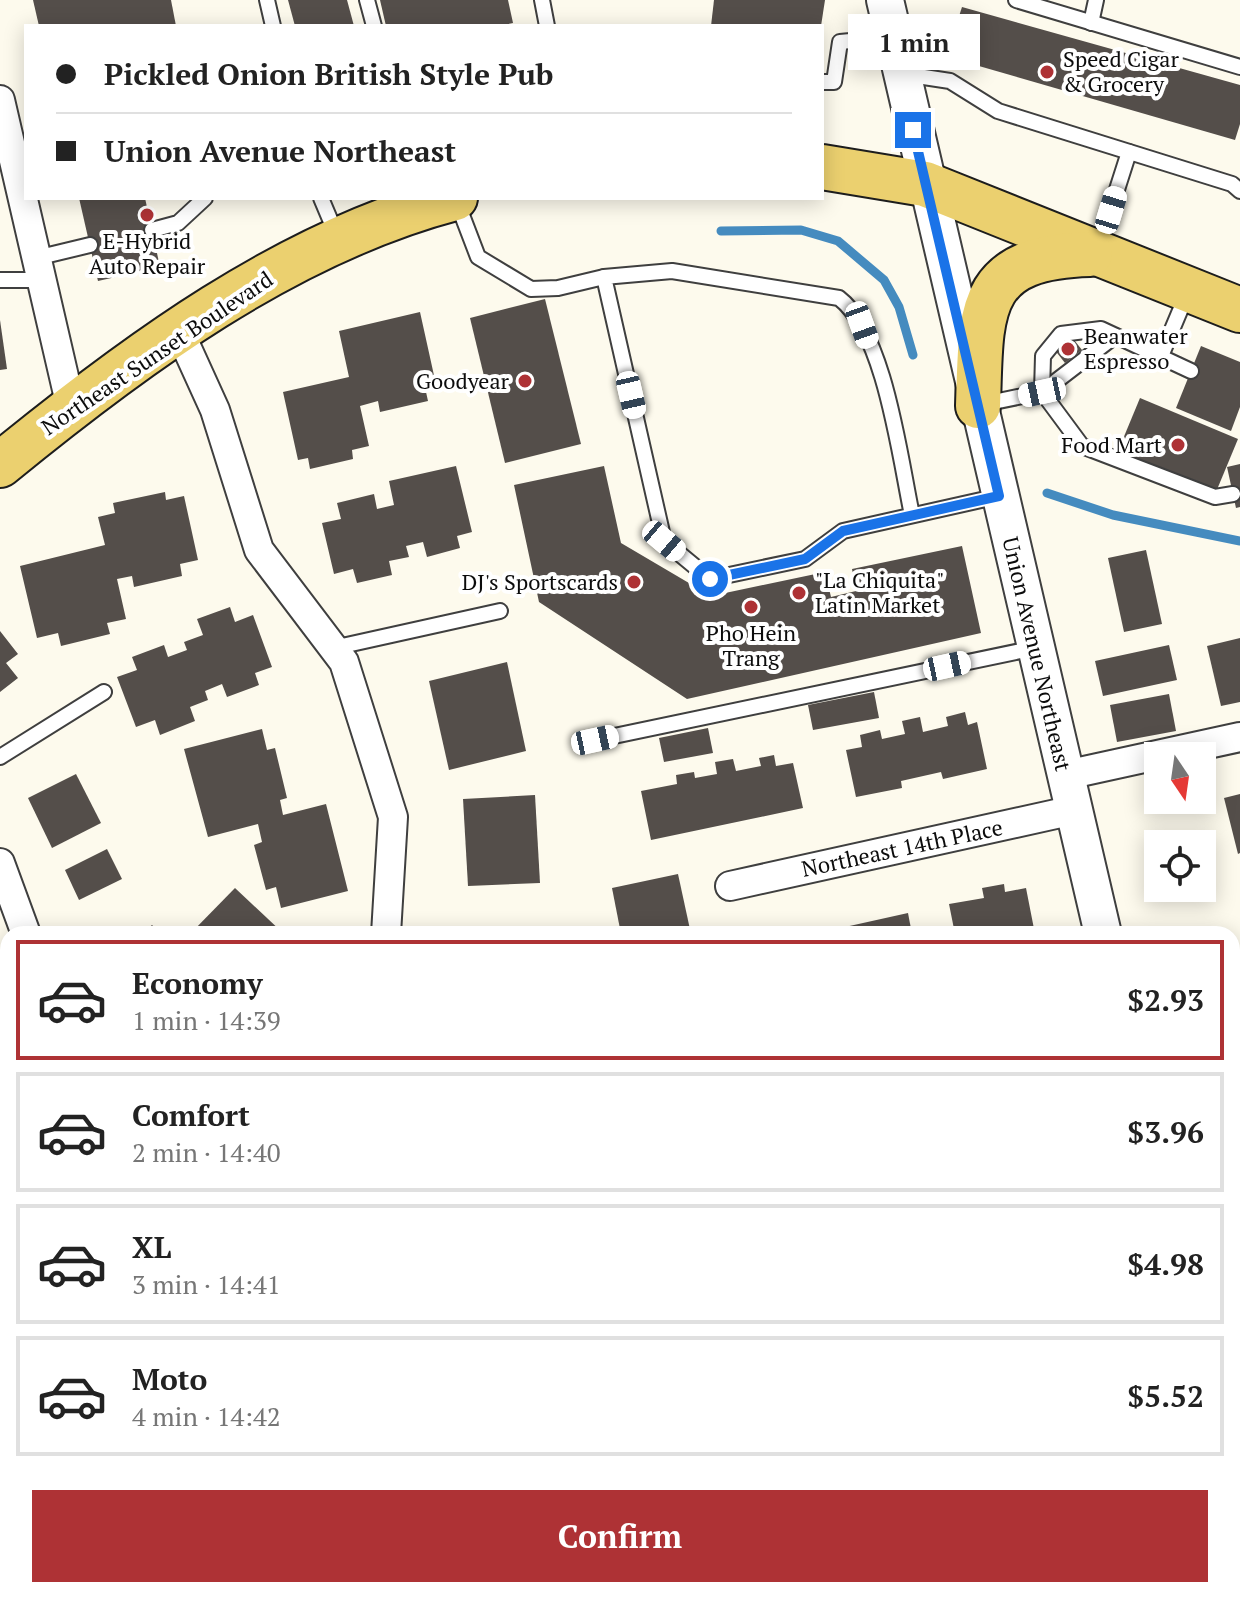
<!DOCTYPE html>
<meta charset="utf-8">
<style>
:root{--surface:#fff;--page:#f6f6f6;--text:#222;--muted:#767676;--line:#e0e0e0;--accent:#ae3235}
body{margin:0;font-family:"PT Serif",serif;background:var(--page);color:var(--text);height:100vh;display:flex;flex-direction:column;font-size:30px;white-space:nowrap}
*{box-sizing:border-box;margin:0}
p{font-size:26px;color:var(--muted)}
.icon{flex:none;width:44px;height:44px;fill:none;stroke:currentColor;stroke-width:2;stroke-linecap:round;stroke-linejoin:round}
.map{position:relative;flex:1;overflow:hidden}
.side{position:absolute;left:0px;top:926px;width:1240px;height:672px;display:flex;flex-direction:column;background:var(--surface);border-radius:24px 24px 0 0;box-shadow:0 4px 20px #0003}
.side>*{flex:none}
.top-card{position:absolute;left:24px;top:24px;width:800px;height:176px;border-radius:0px;box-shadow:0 4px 20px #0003;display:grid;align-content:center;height:176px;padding:0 32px;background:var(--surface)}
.needle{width:52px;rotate:167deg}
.controls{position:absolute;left:1144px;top:742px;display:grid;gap:16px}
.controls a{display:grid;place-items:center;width:72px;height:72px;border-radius:0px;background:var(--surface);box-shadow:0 4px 20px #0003;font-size:40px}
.end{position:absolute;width:36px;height:36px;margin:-18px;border:10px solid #1a73e8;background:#fff;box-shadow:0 0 0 4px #fff}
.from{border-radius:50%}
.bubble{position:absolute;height:56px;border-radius:0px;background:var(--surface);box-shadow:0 4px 20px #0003;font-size:26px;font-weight:700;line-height:56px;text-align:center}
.car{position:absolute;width:24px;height:48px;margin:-24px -12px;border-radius:10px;box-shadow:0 0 6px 2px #0007;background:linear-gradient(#fff 24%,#345 0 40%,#fff 0 76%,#345 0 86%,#fff 0)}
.top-card b{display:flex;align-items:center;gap:28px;height:76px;font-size:30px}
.top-card b+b{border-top:2px solid var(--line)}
.top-card i{width:20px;height:20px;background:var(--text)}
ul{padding:14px 0 0;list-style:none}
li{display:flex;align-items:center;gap:24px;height:120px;margin:0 16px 12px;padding:0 16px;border:4px solid var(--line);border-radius:0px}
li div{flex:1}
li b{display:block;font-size:30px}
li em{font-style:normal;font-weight:700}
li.on{border-color:var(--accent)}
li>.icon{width:72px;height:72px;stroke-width:1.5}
.cta{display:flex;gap:16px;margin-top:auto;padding:16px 32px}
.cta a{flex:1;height:92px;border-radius:0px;background:var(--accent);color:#fff;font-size:32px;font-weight:700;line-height:92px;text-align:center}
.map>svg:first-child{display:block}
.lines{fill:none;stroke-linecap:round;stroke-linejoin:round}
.stream{stroke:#458bbf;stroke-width:9}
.building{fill:#544e4a}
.service-casing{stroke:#3f3f3f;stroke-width:18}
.minor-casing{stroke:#3f3f3f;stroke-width:32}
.tertiary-casing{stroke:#3f3f3f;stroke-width:40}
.primary-casing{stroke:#1d1d1d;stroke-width:48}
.service{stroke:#fff;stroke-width:14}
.minor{stroke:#fff;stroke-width:28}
.tertiary{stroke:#fff;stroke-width:36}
.primary{stroke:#ebd06f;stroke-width:44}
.route{stroke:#1a73e8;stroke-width:10}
.poi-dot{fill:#ae3235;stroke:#fff;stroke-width:3}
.labels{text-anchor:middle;stroke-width:8;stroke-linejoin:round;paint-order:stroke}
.poi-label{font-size:22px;fill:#0c0c0c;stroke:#fff;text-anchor:start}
.street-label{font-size:22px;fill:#0c0c0c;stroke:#fff}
</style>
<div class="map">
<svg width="1240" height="1598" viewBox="0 0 1240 1598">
<rect width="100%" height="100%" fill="#fdfaed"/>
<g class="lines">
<g class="stream">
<path d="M 721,231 L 801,230 L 838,241 L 884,280 L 899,307 L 913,355"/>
<path d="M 1047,493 L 1113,515 L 1240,541"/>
</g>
</g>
<g class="building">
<path d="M 33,0 L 171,0 L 176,26 L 39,26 Z"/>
<path d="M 288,0 L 347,0 L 354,26 L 295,26 Z"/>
<path d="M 380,0 L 508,0 L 513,23 L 499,26 L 386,26 Z"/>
<path d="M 714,0 L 825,0 L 821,26 L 711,26 Z"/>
<path d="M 962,7 L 1240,85 L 1240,124 L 1235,140 L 965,62 L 951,41 Z"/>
<path d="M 79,198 L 145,198 L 160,267 L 98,281 Z"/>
<path d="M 545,299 L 581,444 L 505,463 L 470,318 Z"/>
<path d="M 420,312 L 437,389 L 426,392 L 428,401 L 380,412 L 378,401 L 360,406 L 369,446 L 352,450 L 353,459 L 310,469 L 308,458 L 298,460 L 283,392 L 349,377 L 339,331 Z"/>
<path d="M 0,320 L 7,369 L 0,370 Z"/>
<path d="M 1071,336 L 1082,350 L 1065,363 L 1054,349 Z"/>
<path d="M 1201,346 L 1240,362 L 1240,407 L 1231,431 L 1176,408 Z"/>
<path d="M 1140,398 L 1238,439 L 1216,492 L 1118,451 Z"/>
<path d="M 1240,464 L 1240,507 L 1236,508 L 1227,467 Z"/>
<path d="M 456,466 L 472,532 L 457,536 L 460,548 L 427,557 L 423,542 L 406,546 L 409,557 L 389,561 L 392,575 L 357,583 L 353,569 L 334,574 L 322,523 L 341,519 L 337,503 L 374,494 L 377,509 L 394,505 L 389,481 Z"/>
<path d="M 604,466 L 621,543 L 711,596 L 825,572 L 831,597 L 856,591 L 852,569 L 962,546 L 981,633 L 687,699 L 539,602 L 514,485 Z"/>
<path d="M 165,492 L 166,500 L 184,496 L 198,560 L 180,564 L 182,576 L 134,587 L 132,576 L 117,579 L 126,619 L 107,623 L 110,634 L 61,646 L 58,633 L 37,638 L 20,566 L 105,545 L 98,517 L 115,513 L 113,503 Z"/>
<path d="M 1146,550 L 1162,624 L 1124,632 L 1108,558 Z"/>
<path d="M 230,607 L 235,622 L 253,615 L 272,667 L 255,673 L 259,685 L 227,697 L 222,684 L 205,691 L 208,700 L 190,707 L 195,721 L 160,735 L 155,720 L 136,727 L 117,677 L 137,670 L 132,657 L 164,645 L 168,657 L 187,650 L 184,642 L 203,635 L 197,619 Z"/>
<path d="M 0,631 L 18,654 L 6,663 L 18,678 L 0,692 Z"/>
<path d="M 1240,638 L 1240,702 L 1221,706 L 1207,646 Z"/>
<path d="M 1169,645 L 1177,680 L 1103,696 L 1095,661 Z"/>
<path d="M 507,662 L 526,751 L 449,770 L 429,681 Z"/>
<path d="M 874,692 L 879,718 L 813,730 L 808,705 Z"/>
<path d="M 1169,694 L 1176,731 L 1117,742 L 1110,705 Z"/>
<path d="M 965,712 L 968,725 L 977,722 L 987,769 L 943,779 L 941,772 L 901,781 L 902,788 L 856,797 L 846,750 L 862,747 L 860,735 L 880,730 L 882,739 L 905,734 L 902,721 L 920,717 L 923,732 L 948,726 L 946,717 Z"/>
<path d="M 708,728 L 713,753 L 664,762 L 659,738 Z"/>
<path d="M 262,729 L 267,750 L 275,748 L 287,798 L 280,800 L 283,815 L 326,804 L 348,891 L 281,908 L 276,887 L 266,890 L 254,845 L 262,842 L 258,824 L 208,837 L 184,749 Z"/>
<path d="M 774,755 L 776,766 L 793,763 L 803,808 L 651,840 L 641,791 L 677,784 L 676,775 L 694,772 L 695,778 L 717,774 L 715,762 L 733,759 L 736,771 L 761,766 L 759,758 Z"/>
<path d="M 76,774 L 101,823 L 52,848 L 28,798 Z"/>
<path d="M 1240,794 L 1240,853 L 1238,854 L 1224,798 Z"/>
<path d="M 535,795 L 540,883 L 468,886 L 463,799 Z"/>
<path d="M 107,849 L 122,879 L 79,900 L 65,870 Z"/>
<path d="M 678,874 L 691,934 L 621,934 L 612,888 Z"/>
<path d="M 1004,884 L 1005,892 L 1026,888 L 1035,934 L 955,934 L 949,904 L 984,898 L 982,888 Z"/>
<path d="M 235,888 L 284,934 L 190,934 Z"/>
<path d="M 908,913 L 912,934 L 827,934 L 827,931 Z"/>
<path d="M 152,925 L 161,934 L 142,934 Z"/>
<path d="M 8,956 L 8,1010 L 0,1011 L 0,957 Z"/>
<path d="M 1240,1012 L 1240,1088 L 1239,1088 L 1232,1057 L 1232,1014 Z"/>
<path d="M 8,1217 L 8,1314 L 0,1315 L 0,1218 Z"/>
<path d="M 8,1334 L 8,1427 L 0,1428 L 0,1335 Z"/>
<path d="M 0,1468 L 8,1468 L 8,1561 L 1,1562 Z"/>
<path d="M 12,1590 L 109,1590 L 110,1598 L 13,1598 Z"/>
<path d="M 237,1590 L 342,1590 L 344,1598 L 239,1598 Z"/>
<path d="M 385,1590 L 425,1590 L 425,1591 L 402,1598 L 387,1598 Z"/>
<path d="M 881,1590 L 883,1598 L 854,1598 L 853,1594 Z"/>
<path d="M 926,1590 L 981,1590 L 982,1598 L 913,1598 L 912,1593 Z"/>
<path d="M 1009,1590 L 1090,1590 L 1092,1598 L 1011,1598 Z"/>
<path d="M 1098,1590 L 1180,1590 L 1181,1593 L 1161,1598 L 1141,1598 L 1140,1593 L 1100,1598 Z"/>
</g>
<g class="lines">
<defs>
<g id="service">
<path d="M 267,0 L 273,26"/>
<path d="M 367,0 L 374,26"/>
<path d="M 542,0 L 547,26"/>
<path d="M 1016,0 L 1240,67"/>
<path d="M 1091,23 L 1096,0"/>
<path d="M 904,74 L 950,81 L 998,111 L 1232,184 L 1240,191"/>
<path d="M 822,82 L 834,82 L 840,42 L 893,37"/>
<path d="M 321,198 L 337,236"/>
<path d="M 457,202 L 478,257 L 531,289 L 558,288 L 604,277"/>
<path d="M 152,230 L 178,223 L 205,198"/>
<path d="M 1098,249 L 1129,152"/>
<path d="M 36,258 L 90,245"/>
<path d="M 0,280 L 42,280"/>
<path d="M 1161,356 L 1187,294"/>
<path d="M 1191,371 L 1101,329 L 1061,334 L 1043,356 L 1042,392 L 1082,446 L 1215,497 L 1233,494"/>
<path d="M 984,404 L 1042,392 L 1115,336"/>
<path d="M 912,515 C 900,459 885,333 839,298 L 672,271 L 604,277 L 664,541 L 710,579 L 805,559 L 843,531 L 999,496"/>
<path d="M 333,648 L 500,611"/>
<path d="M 595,740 L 1035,648"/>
<path d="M 0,757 L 104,692"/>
<path d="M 0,1125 L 8,1123"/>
<path d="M 1232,1274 L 1240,1272"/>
<path d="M 1232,1299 L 1240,1300"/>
<path d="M 178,1590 L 180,1598"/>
</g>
<g id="minor">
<path d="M 0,100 L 71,407"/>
<path d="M 180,333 L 215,410 L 259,550 L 344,662 L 393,817 L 386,934"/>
<path d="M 1066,775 L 1240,737"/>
<path d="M 0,863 L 26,934"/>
<path d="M 730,886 L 1074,810"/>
</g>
<g id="tertiary">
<path d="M 885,0 L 1103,934"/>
<path d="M 1232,1475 L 1240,1509"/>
</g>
<g id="primary">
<path d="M 822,167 L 925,184 L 1240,310"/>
<path d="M 978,406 C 981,311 975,257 1090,254"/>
<path d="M 0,465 C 133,356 287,242 455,198"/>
</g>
</defs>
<use href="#service" class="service-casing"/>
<use href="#minor" class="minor-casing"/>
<use href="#tertiary" class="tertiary-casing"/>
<use href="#primary" class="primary-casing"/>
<use href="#service" class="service"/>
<use href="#minor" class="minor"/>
<use href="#tertiary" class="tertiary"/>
<use href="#primary" class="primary"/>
</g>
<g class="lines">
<path class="route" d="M 710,579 L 805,559 L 843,531 L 999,496 L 913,130"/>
</g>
<g class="poi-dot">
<circle cx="1047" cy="72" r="8"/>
<circle cx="147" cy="215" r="8"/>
<circle cx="1068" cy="349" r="8"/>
<circle cx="525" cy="381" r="8"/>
<circle cx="1178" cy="445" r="8"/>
<circle cx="634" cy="582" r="8"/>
<circle cx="799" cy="593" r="8"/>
<circle cx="751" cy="607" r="8"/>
</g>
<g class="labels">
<g class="poi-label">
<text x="1063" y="67">Speed Cigar<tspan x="1063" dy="25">&amp; Grocery</tspan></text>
<text x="147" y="249" text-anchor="middle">E-Hybrid<tspan x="147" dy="25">Auto Repair</tspan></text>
<text x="1084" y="344">Beanwater<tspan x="1084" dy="25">Espresso</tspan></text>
<text x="509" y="389" text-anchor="end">Goodyear</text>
<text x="1162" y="453" text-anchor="end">Food Mart</text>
<text x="815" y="588">"La Chiquita"<tspan x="815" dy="25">Latin Market</tspan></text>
<text x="618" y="590" text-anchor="end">DJ's Sportscards</text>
<text x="751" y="641" text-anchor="middle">Pho Hein<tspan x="751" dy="25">Trang</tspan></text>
</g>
<g class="street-label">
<text transform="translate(157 353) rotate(-34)" y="8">Northeast Sunset Boulevard</text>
<text transform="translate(1037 654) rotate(77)" y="8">Union Avenue Northeast</text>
<text transform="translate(902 848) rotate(-12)" y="8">Northeast 14th Place</text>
</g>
</g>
</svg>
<div class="controls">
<a><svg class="needle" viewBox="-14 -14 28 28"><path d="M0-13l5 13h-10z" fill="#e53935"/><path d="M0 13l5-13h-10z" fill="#767676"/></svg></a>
<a><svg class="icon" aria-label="locate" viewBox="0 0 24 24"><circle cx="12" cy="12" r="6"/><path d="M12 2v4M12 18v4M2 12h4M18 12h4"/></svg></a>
</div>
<i class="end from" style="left:710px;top:579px"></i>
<i class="end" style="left:913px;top:130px"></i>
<div class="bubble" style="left:848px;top:14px;width:132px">1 min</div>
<i class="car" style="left:1111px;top:210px;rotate:17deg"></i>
<i class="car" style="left:862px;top:325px;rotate:160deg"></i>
<i class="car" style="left:1042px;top:392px;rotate:258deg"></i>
<i class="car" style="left:631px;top:395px;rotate:167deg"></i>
<i class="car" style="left:664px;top:541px;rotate:130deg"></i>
<i class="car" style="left:947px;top:666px;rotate:78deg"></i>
<i class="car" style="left:595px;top:740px;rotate:78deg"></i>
<div class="top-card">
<b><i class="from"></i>Pickled Onion British Style Pub</b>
<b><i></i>Union Avenue Northeast</b>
</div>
<section class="side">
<ul>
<li class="on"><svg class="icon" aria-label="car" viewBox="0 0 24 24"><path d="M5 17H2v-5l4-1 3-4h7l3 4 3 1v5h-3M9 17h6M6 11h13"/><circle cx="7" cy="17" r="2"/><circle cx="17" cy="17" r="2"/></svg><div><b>Economy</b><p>1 min · 14:39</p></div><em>$2.93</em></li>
<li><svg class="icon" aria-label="car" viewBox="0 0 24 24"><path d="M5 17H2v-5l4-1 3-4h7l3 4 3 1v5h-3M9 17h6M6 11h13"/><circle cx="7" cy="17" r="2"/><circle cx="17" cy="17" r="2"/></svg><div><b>Comfort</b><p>2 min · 14:40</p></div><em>$3.96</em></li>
<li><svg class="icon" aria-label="car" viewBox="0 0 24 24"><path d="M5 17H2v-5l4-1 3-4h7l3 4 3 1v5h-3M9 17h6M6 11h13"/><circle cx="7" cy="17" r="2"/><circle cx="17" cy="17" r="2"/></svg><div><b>XL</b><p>3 min · 14:41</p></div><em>$4.98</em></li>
<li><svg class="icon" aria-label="car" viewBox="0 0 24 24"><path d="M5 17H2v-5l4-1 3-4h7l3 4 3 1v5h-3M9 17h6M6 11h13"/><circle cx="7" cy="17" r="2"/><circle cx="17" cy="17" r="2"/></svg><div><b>Moto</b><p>4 min · 14:42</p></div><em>$5.52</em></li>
</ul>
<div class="cta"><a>Confirm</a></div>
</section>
</div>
